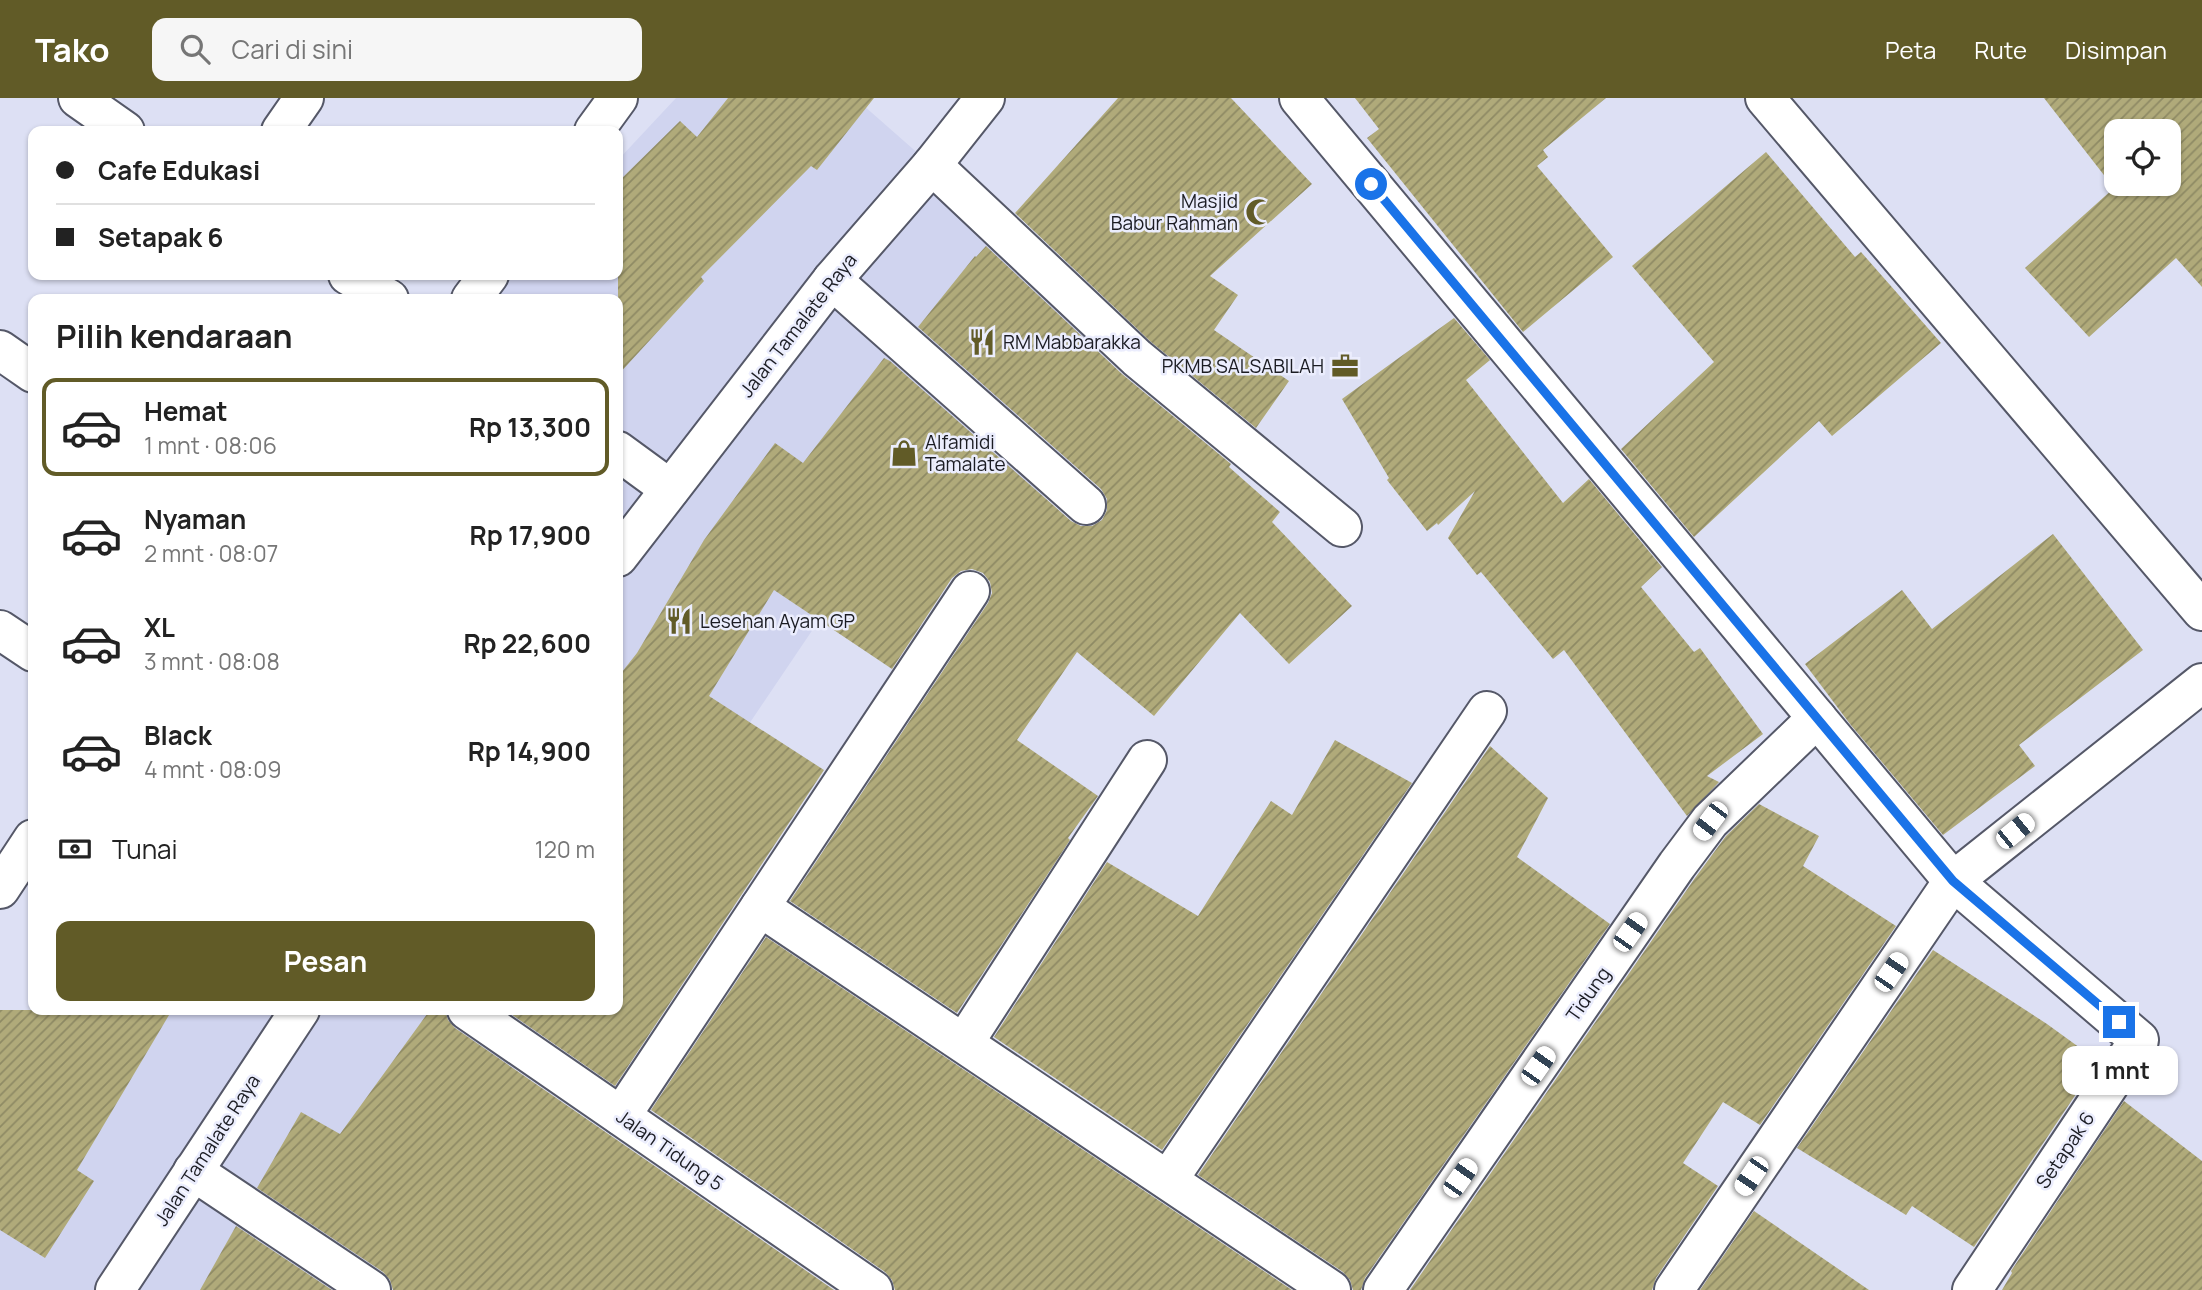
<!DOCTYPE html>
<html lang="id">
<meta charset="utf-8">
<style>
:root{--surface:#fff;--page:#f6f6f6;--text:#222;--muted:#767676;--line:#e0e0e0;--accent:#615b27}
body{margin:0;font-family:Manrope,sans-serif;background:var(--page);color:var(--text);height:100vh;display:flex;flex-direction:column;font-size:26px;white-space:nowrap}
*{box-sizing:border-box;margin:0}
p{font-size:23px;color:var(--muted)}
.icon{flex:none;width:38px;height:38px;fill:none;stroke:currentColor;stroke-width:2;stroke-linecap:round;stroke-linejoin:round}
.map{position:relative;flex:1;overflow:hidden}
.side{position:absolute;left:28px;top:196px;width:595px;height:721px;display:flex;flex-direction:column;background:var(--surface);border-radius:14px;box-shadow:0 2px 5px #0004}
.side>*{flex:none}
.banner{position:absolute;left:28px;top:28px;width:595px;height:154px;border-radius:14px;box-shadow:0 2px 5px #0004;display:grid;align-content:center;height:154px;padding:0 28px;background:var(--surface)}
.controls{position:absolute;left:2104px;top:21px;display:grid;gap:14px}
.controls a{display:grid;place-items:center;width:77px;height:77px;border-radius:14px;background:var(--surface);box-shadow:0 2px 5px #0004;font-size:35px}
.end{position:absolute;width:32px;height:32px;margin:-16px;border:9px solid #1a73e8;background:#fff;box-shadow:0 0 0 4px #fff}
.from{border-radius:50%}
.bubble{position:absolute;height:49px;border-radius:14px;background:var(--surface);box-shadow:0 2px 5px #0004;font-size:23px;font-weight:700;line-height:49px;text-align:center}
.car{position:absolute;width:21px;height:42px;margin:-21px -10px;border-radius:9px;box-shadow:0 0 5px 2px #0007;background:linear-gradient(#fff 24%,#345 0 40%,#fff 0 76%,#345 0 86%,#fff 0)}
.banner b{display:flex;align-items:center;gap:24px;height:66px;font-size:26px}
.banner b+b{border-top:2px solid var(--line)}
.banner i{width:18px;height:18px;background:var(--text)}
ul{padding:0;list-style:none}
li{display:flex;align-items:center;gap:21px;height:98px;margin:0 14px 10px;padding:0 14px;border:4px solid transparent;border-radius:14px}
li div{flex:1}
li b{display:block;font-size:26px}
li em{font-style:normal;font-weight:700}
li.selected{border-color:var(--accent)}
li>.icon{width:63px;height:63px;stroke-width:1.5}
h2{padding:0 28px;font-size:32px;line-height:84px}
.pay{display:flex;align-items:center;gap:18px;height:77px;padding:0 28px;font-size:26px}
.pay p{margin-inline-start:auto}
.cta{display:flex;gap:14px;margin-top:auto;padding:14px 28px}
.cta a{flex:1;height:80px;border-radius:14px;background:var(--accent);color:#fff;font-size:28px;font-weight:700;line-height:80px;text-align:center}
header{display:flex;align-items:center;gap:42px;box-sizing:border-box;height:98px;padding:0 35px;background:var(--accent);color:#fff}
header strong{font-size:33px}
nav{display:flex;gap:38px;margin-inline-start:auto;font-size:24px}
.search{width:490px;height:63px;background:var(--page);display:flex;align-items:center;gap:18px;box-sizing:border-box;padding:0 24px;border-radius:14px;color:var(--muted);font-size:26px}
.map>svg:first-child{display:block}
.built{fill:#d0d4ef}
.building{fill:url(#building-hatch);fill-rule:evenodd}
.lines{fill:none;stroke-linecap:round;stroke-linejoin:round}
.minor-casing{stroke:#555868;stroke-width:42}
.tertiary-casing{stroke:#555868;stroke-width:42}
.minor{stroke:#fff;stroke-width:38}
.tertiary{stroke:#fff;stroke-width:38}
.route{stroke:#1a73e8;stroke-width:9}
.labels{text-anchor:middle;stroke-width:5;stroke-linejoin:round;paint-order:stroke}
.poi-label{font-size:19px;fill:#1b1c23;stroke:#ebedfd;text-anchor:start}
.street-label{font-size:19px;fill:#1b1c23;stroke:#ebedfd}
</style>
<header>
<strong>Tako</strong>
<div class="search"><svg class="icon" aria-label="search" viewBox="0 0 24 24"><circle cx="10" cy="10" r="6"/><path d="M15 15l6 6"/></svg>Cari di sini</div>
<nav><a>Peta</a><a>Rute</a><a>Disimpan</a></nav>
</header>
<div class="map">
<svg width="2202" height="1192" viewBox="0 0 2202 1192">
<defs>
<pattern id="building-hatch" width="6" height="6" patternUnits="userSpaceOnUse" patternTransform="scale(1.75)"><rect width="6" height="6" fill="#b0aa7a"/><path d="M-1 1l2-2M0 6l6-6M5 7l2-2" fill="none" stroke="#8e8a64"/></pattern>
</defs>
<rect width="100%" height="100%" fill="#dde0f4"/>
<g class="built">
<path d="M 676,0 L 855,0 L 1103,218 L 1017,319 L 1073,365 L 976,472 L 890,417 L 618,820 L 618,201 L 489,201 L 511,177 L 618,177 L 618,62 Z"/>
<path d="M 58,912 L 555,912 L 365,1192 L 0,1192 L 0,998 Z"/>
</g>
<g class="building">
<path d="M 728,0 L 874,0 L 817,72 L 811,68 L 701,179 L 704,183 L 618,277 L 618,84 L 680,23 L 697,39 Z"/>
<path d="M 1118,0 L 1231,0 L 1312,86 L 1210,178 L 1238,197 L 1214,232 L 1289,283 L 1256,330 L 1151,244 L 1015,115 Z"/>
<path d="M 1355,0 L 1606,0 L 1543,52 L 1548,59 L 1537,68 L 1613,159 L 1523,234 L 1367,40 L 1379,31 Z"/>
<path d="M 2044,0 L 2202,0 L 2202,189 L 2176,160 L 2089,239 L 2025,170 L 2114,90 ZM 2116,33 L 2168,33 L 2168,86 L 2116,86 Z"/>
<path d="M 1766,54 L 1855,159 L 1861,154 L 1941,245 L 1832,338 L 1819,323 L 1694,439 L 1621,351 L 1714,264 L 1632,168 Z"/>
<path d="M 986,148 L 1122,276 L 1231,366 L 1229,369 L 1280,414 L 1272,424 L 1352,508 L 1289,566 L 1240,515 L 1154,618 L 1077,554 L 1017,642 L 1098,698 L 1068,740 L 1070,742 L 957,915 L 790,803 L 988,505 L 992,495 L 990,484 L 983,475 L 972,471 L 961,473 L 952,480 L 892,571 L 774,492 L 709,598 L 824,672 L 615,988 L 505,912 L 618,912 L 618,579 L 637,555 L 704,442 L 775,345 L 803,365 L 884,260 L 890,263 L 1071,423 L 1081,428 L 1092,428 L 1102,422 L 1107,412 L 1107,401 L 1101,391 L 918,229 L 975,158 L 976,159 Z"/>
<path d="M 1454,220 L 1490,262 L 1466,282 L 1563,405 L 1589,381 L 1662,469 L 1641,489 L 1694,554 L 1700,550 L 1763,636 L 1707,678 L 1719,684 L 1687,718 L 1564,552 L 1553,561 L 1481,474 L 1477,477 L 1448,440 L 1475,393 L 1438,427 L 1437,425 L 1427,433 L 1387,382 L 1389,380 L 1342,301 Z"/>
<path d="M 2053,436 L 2143,552 L 2019,647 L 2035,668 L 1943,737 L 1850,626 L 1805,566 L 1902,492 L 1932,531 Z"/>
<path d="M 1335,642 L 1412,685 L 1162,1052 L 994,939 L 1107,764 L 1198,818 L 1271,703 L 1292,717 Z"/>
<path d="M 1490,648 L 1548,700 L 1517,759 L 1610,826 L 1365,1180 L 1361,1192 L 1353,1192 L 1350,1182 L 1343,1174 L 1198,1077 Z"/>
<path d="M 1759,706 L 1819,738 L 1803,768 L 1896,828 L 1760,1027 L 1723,1004 L 1683,1065 L 1718,1088 L 1656,1180 L 1652,1192 L 1410,1192 L 1695,780 L 1726,738 Z"/>
<path d="M 766,839 L 1292,1192 L 895,1192 L 892,1182 L 885,1174 L 651,1012 Z"/>
<path d="M 1933,852 L 2047,926 L 2098,963 L 1974,1149 L 1912,1108 L 1906,1117 L 1797,1050 Z"/>
<path d="M 0,912 L 172,912 L 77,1072 L 94,1083 L 45,1160 L 0,1132 Z"/>
<path d="M 430,912 L 445,912 L 448,922 L 455,930 L 834,1192 L 393,1192 L 390,1182 L 383,1174 L 257,1090 L 301,1014 L 340,1036 Z"/>
<path d="M 2124,1003 L 2202,1063 L 2202,1192 L 2002,1192 L 2012,1175 L 2011,1173 Z"/>
<path d="M 1754,1113 L 1869,1192 L 1700,1192 Z"/>
<path d="M 236,1128 L 332,1192 L 200,1192 Z"/>
</g>
<g class="lines">
<defs>
<g id="minor">
<path d="M 78,0 L 125,33"/>
<path d="M 1299,0 L 1953,783 L 2139,942 L 1972,1192"/>
<path d="M 1765,0 L 2202,513"/>
<path d="M 281,33 L 304,0"/>
<path d="M 594,33 L 618,0"/>
<path d="M 932,67 L 1137,260 L 1342,429"/>
<path d="M 348,177 L 389,201"/>
<path d="M 832,182 L 1086,407"/>
<path d="M 471,201 L 489,177"/>
<path d="M 0,252 L 33,275"/>
<path d="M 618,353 L 670,391"/>
<path d="M 0,532 L 33,554"/>
<path d="M 0,791 L 33,741"/>
<path d="M 760,809 L 1331,1192"/>
<path d="M 467,912 L 873,1192"/>
<path d="M 964,945 L 1147,662"/>
<path d="M 621,1018 L 970,493"/>
<path d="M 193,1073 L 371,1192"/>
<path d="M 1168,1082 L 1487,613"/>
<path d="M 1383,1192 L 1677,767 L 1710,723 L 1817,620"/>
<path d="M 1674,1192 L 1953,783 L 2202,585"/>
</g>
<g id="tertiary">
<path d="M 618,459 L 832,182 L 932,67 L 985,0"/>
<path d="M 115,1192 L 300,912"/>
</g>
</defs>
<use href="#minor" class="minor-casing"/>
<use href="#tertiary" class="tertiary-casing"/>
<use href="#minor" class="minor"/>
<use href="#tertiary" class="tertiary"/>
</g>
<g class="lines">
<path class="route" d="M 1371,86 L 1953,783 L 2119,924"/>
</g>
<defs>
<symbol id="mosque-bare" viewBox="-9 -9 18 18"><path d="M3.5-4.9A6 6 0 1 0 3.5 4.9A5 5 0 1 1 3.5-4.9Z" fill="#615b27" stroke="#ebedfd" stroke-width="2.5" paint-order="stroke"/></symbol>
<symbol id="restaurant-bare" viewBox="-9 -9 18 18"><path d="M-5-6h1v4h1v-4h1v4h1v-4h1v5L-1.5 .5V6h-2V.5L-5-1ZM5-6V6H3V1.5H1.5Q1.5-4 5-6Z" fill="#615b27" stroke="#ebedfd" stroke-width="2.5" paint-order="stroke"/></symbol>
<symbol id="office-bare" viewBox="-9 -9 18 18"><path d="M-6-3h4V-5.5h4V-3h4V5H-6ZM-1-4.5V-3h2v-1.5ZM-6 0V1H6V0Z" fill="#615b27" stroke="#ebedfd" stroke-width="2.5" paint-order="stroke"/></symbol>
<symbol id="shop-bare" viewBox="-9 -9 18 18"><path d="M-5-2.5h2.3a2.7 3.5 0 0 1 5.4 0H5L5.5 6h-11ZM-1.5-2.5h3a1.5 2.3 0 0 0-3 0Z" fill="#615b27" stroke="#ebedfd" stroke-width="2.5" paint-order="stroke"/></symbol>
</defs>
<g fill-rule="evenodd">
<use href="#mosque-bare" x="1240" y="95" width="38" height="38"/>
<use href="#restaurant-bare" x="963" y="225" width="38" height="38"/>
<use href="#office-bare" x="1326" y="249" width="38" height="38"/>
<use href="#shop-bare" x="885" y="336" width="38" height="38"/>
<use href="#restaurant-bare" x="660" y="504" width="38" height="38"/>
</g>
<g class="labels">
<g class="poi-label">
<text x="1238" y="110" text-anchor="end">Masjid<tspan x="1238" dy="22">Babur Rahman</tspan></text>
<text x="1003" y="251">RM Mabbarakka</text>
<text x="1324" y="275" text-anchor="end">PKMB SALSABILAH</text>
<text x="925" y="351">Alfamidi<tspan x="925" dy="22">Tamalate</tspan></text>
<text x="700" y="530">Lesehan Ayam GP</text>
</g>
<g class="street-label">
<text transform="translate(798 227) rotate(-52)" y="7">Jalan Tamalate Raya</text>
<text transform="translate(1588 896) rotate(-55)" y="7">Tidung</text>
<text transform="translate(207 1052) rotate(-57)" y="7">Jalan Tamalate Raya</text>
<text transform="translate(670 1052) rotate(35)" y="7">Jalan Tidung 5</text>
<text transform="translate(2065 1052) rotate(-56)" y="7">Setapak 6</text>
</g>
</g>
</svg>
<div class="controls">
<a><svg class="icon" aria-label="locate" viewBox="0 0 24 24"><circle cx="12" cy="12" r="6"/><path d="M12 2v4M12 18v4M2 12h4M18 12h4"/></svg></a>
</div>
<i class="end from" style="left:1371px;top:86px"></i>
<i class="end" style="left:2119px;top:924px"></i>
<div class="bubble" style="left:2062px;top:948px;width:116px">1 mnt</div>
<i class="car" style="left:1710px;top:723px;rotate:217deg"></i>
<i class="car" style="left:2015px;top:733px;rotate:51deg"></i>
<i class="car" style="left:1630px;top:834px;rotate:35deg"></i>
<i class="car" style="left:1891px;top:874px;rotate:34deg"></i>
<i class="car" style="left:1538px;top:968px;rotate:35deg"></i>
<i class="car" style="left:1751px;top:1078px;rotate:214deg"></i>
<i class="car" style="left:1460px;top:1080px;rotate:35deg"></i>
<div class="banner">
<b><i class="from"></i>Cafe Edukasi</b>
<b><i></i>Setapak 6</b>
</div>
<section class="side">
<h2>Pilih kendaraan</h2>
<ul>
<li class="selected"><svg class="icon" aria-label="car" viewBox="0 0 24 24"><path d="M5 17H2v-5l4-1 3-4h7l3 4 3 1v5h-3M9 17h6M6 11h13"/><circle cx="7" cy="17" r="2"/><circle cx="17" cy="17" r="2"/></svg><div><b>Hemat</b><p>1 mnt · 08:06</p></div><em>Rp 13,300</em></li>
<li><svg class="icon" aria-label="car" viewBox="0 0 24 24"><path d="M5 17H2v-5l4-1 3-4h7l3 4 3 1v5h-3M9 17h6M6 11h13"/><circle cx="7" cy="17" r="2"/><circle cx="17" cy="17" r="2"/></svg><div><b>Nyaman</b><p>2 mnt · 08:07</p></div><em>Rp 17,900</em></li>
<li><svg class="icon" aria-label="car" viewBox="0 0 24 24"><path d="M5 17H2v-5l4-1 3-4h7l3 4 3 1v5h-3M9 17h6M6 11h13"/><circle cx="7" cy="17" r="2"/><circle cx="17" cy="17" r="2"/></svg><div><b>XL</b><p>3 mnt · 08:08</p></div><em>Rp 22,600</em></li>
<li><svg class="icon" aria-label="car" viewBox="0 0 24 24"><path d="M5 17H2v-5l4-1 3-4h7l3 4 3 1v5h-3M9 17h6M6 11h13"/><circle cx="7" cy="17" r="2"/><circle cx="17" cy="17" r="2"/></svg><div><b>Black</b><p>4 mnt · 08:09</p></div><em>Rp 14,900</em></li>
</ul>
<div class="pay"><svg class="icon" aria-label="cash" viewBox="0 0 24 24"><path d="M3 7h18v10H3z"/><circle cx="12" cy="12" r="2"/></svg>Tunai<p>120 m</p></div>
<div class="cta"><a>Pesan</a></div>
</section>
</div>
